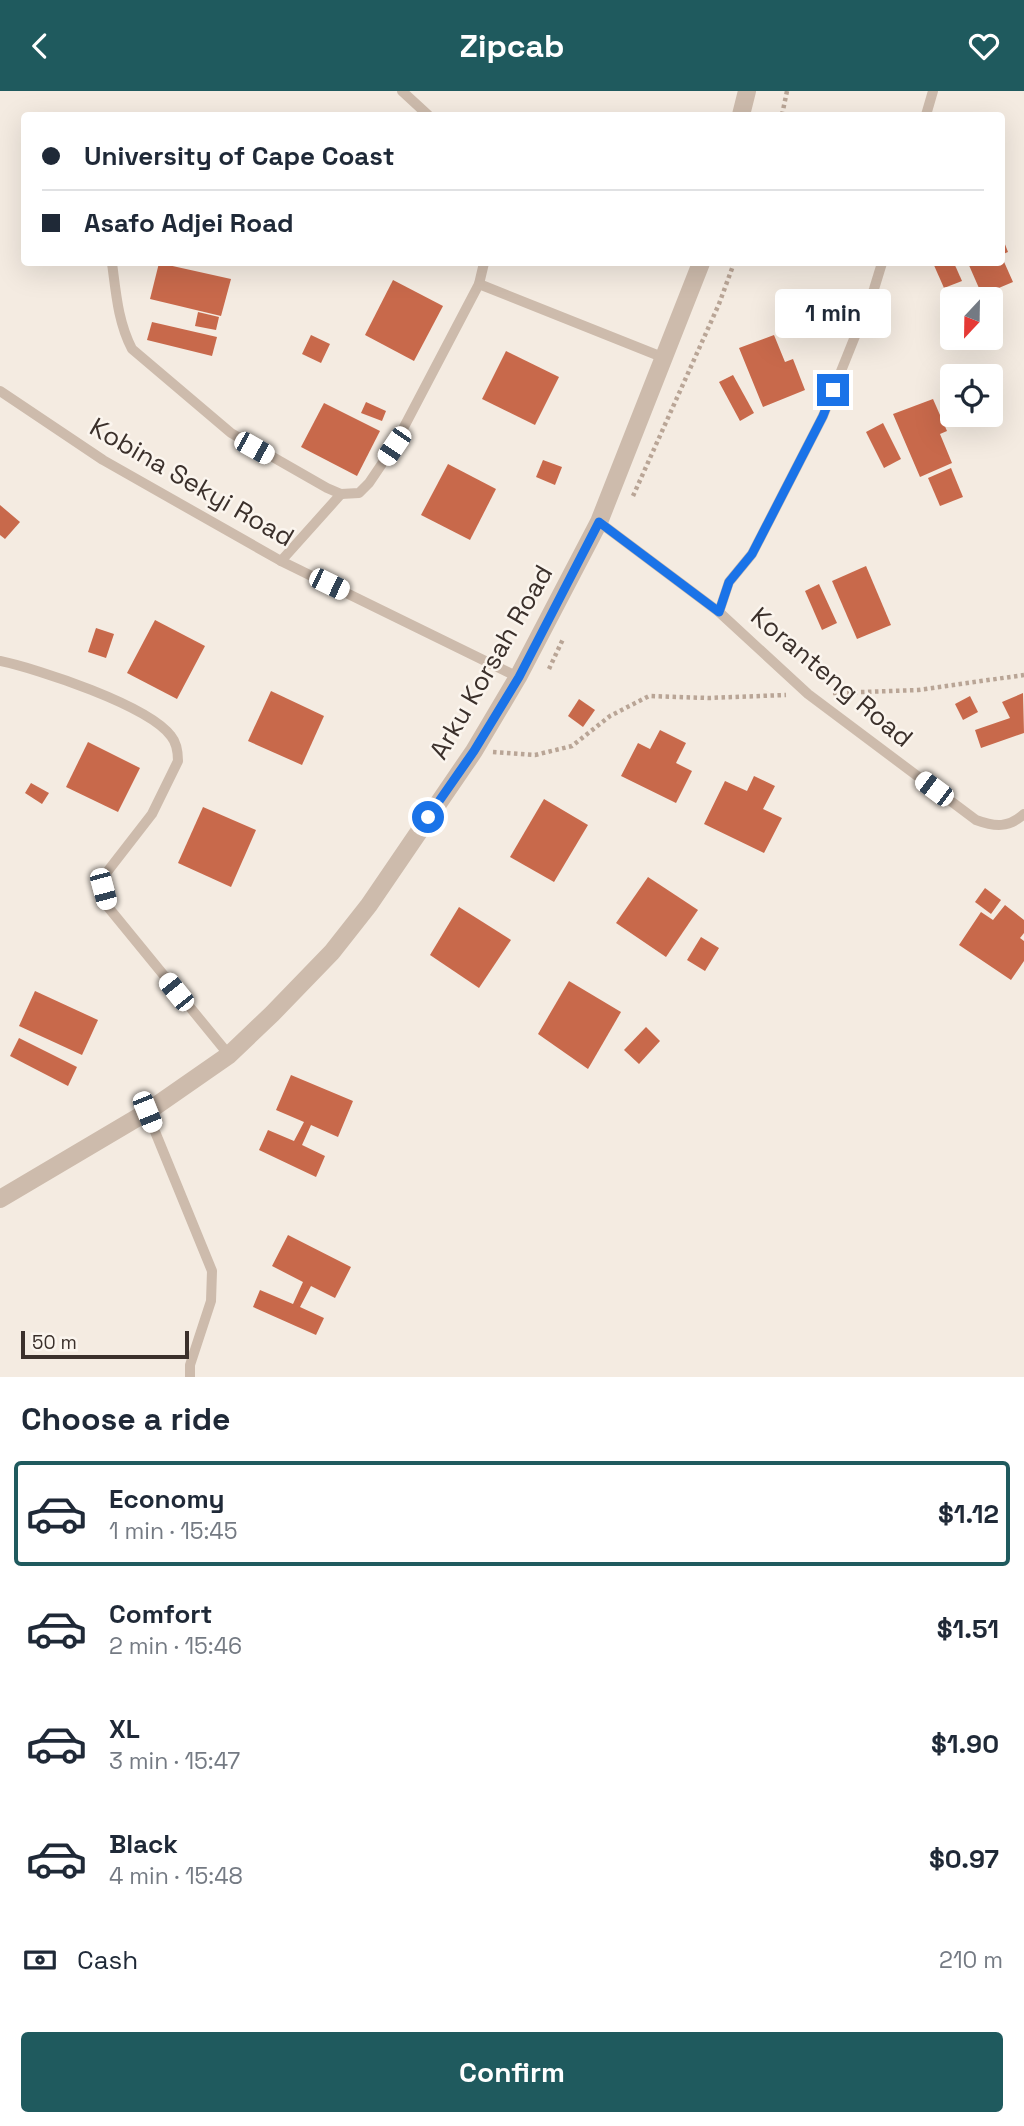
<!DOCTYPE html>
<meta charset="utf-8">
<style>
:root{--surface:#fff;--page:#f6f6f7;--text:#1f2937;--muted:#747a83;--line:#e0e1e3;--accent:#1f5a5e}
body{margin:0;font-family:"Space Grotesk",sans-serif;background:var(--page);color:var(--text);height:100vh;display:flex;flex-direction:column;font-size:26px;white-space:nowrap}
*{box-sizing:border-box;margin:0}
p{font-size:23px;color:var(--muted)}
.icon{flex:none;width:38px;height:38px;fill:none;stroke:currentColor;stroke-width:2;stroke-linecap:round;stroke-linejoin:round}
.map{position:relative;height:1286px;overflow:hidden}
.sheet{display:flex;flex-direction:column;background:var(--surface);flex:1}
.sheet>*{flex:none}
.guide{position:absolute;left:21px;top:21px;width:984px;height:154px;border-radius:7px;box-shadow:0 7px 28px #0002;display:grid;align-content:center;height:154px;padding:0 21px;background:var(--surface)}
.needle{width:46px;rotate:202deg}
.controls{position:absolute;left:940px;top:196px;display:grid;gap:14px}
.controls a{display:grid;place-items:center;width:63px;height:63px;border-radius:7px;background:var(--surface);box-shadow:0 7px 28px #0002;font-size:35px}
.scale{position:absolute;left:21px;bottom:18px;width:168px;box-sizing:border-box;padding-left:7px;border:4px solid #3b302b;border-top:0;font-size:19px;line-height:24px;white-space:nowrap;color:#3b302b;-webkit-text-stroke:5px #fbf5ee;paint-order:stroke}
.end{position:absolute;width:32px;height:32px;margin:-16px;border:9px solid #1a73e8;background:#fff;box-shadow:0 0 0 4px #fff}
.from{border-radius:50%}
.bubble{position:absolute;height:49px;border-radius:7px;background:var(--surface);box-shadow:0 7px 28px #0002;font-size:23px;font-weight:600;line-height:49px;text-align:center}
.car{position:absolute;width:21px;height:42px;margin:-21px -10px;border-radius:9px;box-shadow:0 0 5px 2px #0007;background:linear-gradient(#fff 24%,#345 0 40%,#fff 0 76%,#345 0 86%,#fff 0)}
.guide b{display:flex;align-items:center;gap:24px;height:66px;font-size:26px}
.guide b+b{border-top:2px solid var(--line)}
.guide i{width:18px;height:18px;background:var(--text)}
ul{padding:0;list-style:none}
li{display:flex;align-items:center;gap:21px;height:105px;margin:0 14px 10px;padding:0 7px;border:4px solid transparent;border-radius:7px}
li div{flex:1}
li b{display:block;font-size:26px}
li em{font-style:normal;font-weight:600}
li.active{border-color:var(--accent)}
li>.icon{width:63px;height:63px;stroke-width:1.5}
h2{padding:0 21px;font-size:32px;line-height:84px}
.pay{display:flex;align-items:center;gap:18px;height:77px;padding:0 21px;font-size:26px}
.pay p{margin-inline-start:auto}
.action{display:flex;gap:14px;margin-top:auto;padding:14px 21px}
.action a{flex:1;height:80px;border-radius:7px;background:var(--accent);color:#fff;font-size:28px;font-weight:600;line-height:80px;text-align:center}
header{display:flex;justify-content:space-between;align-items:center;height:91px;padding:0 21px;background:var(--accent);color:#fff;font-size:32px;font-weight:600}
.map>svg:first-child{display:block}
.building{fill:#c8694b}
.lines{fill:none;stroke-linecap:round;stroke-linejoin:round}
.path{stroke:#b9a596;stroke-width:4.5;stroke-dasharray:3.5 3.5;stroke-linecap:butt}
.service{stroke:#cdbbac;stroke-width:10}
.minor{stroke:#cdbbac;stroke-width:18}
.route{stroke:#1a73e8;stroke-width:9}
.labels{text-anchor:middle;stroke-width:5;stroke-linejoin:round;paint-order:stroke}
.street-label{font-size:26px;fill:#3b302b;stroke:#fbf5ee}
</style>
<header><svg class="icon" aria-label="back" viewBox="0 0 24 24"><path d="M15 5l-7 7 7 7"/></svg>Zipcab<svg class="icon" aria-label="heart" viewBox="0 0 24 24"><path d="M12 20l-8-8c-3-5 5-10 8-4 3-6 11-1 8 4z"/></svg></header>
<div class="map">
<svg width="1024" height="1286" viewBox="0 0 1024 1286">
<rect width="100%" height="100%" fill="#f4ebe1"/>
<g class="building">
<path d="M 1001,143 L 1008,161 L 1001,164 L 1013,191 L 982,204 L 968,172 L 1001,172 Z"/>
<path d="M 159,172 L 231,188 L 221,225 L 150,208 Z"/>
<path d="M 933,172 L 954,172 L 962,190 L 944,197 Z"/>
<path d="M 393,189 L 443,215 L 414,270 L 365,244 Z"/>
<path d="M 198,221 L 219,226 L 216,239 L 195,235 Z"/>
<path d="M 152,231 L 217,246 L 212,265 L 147,249 Z"/>
<path d="M 311,244 L 330,253 L 321,272 L 302,263 Z"/>
<path d="M 774,244 L 785,271 L 793,268 L 805,299 L 763,316 L 739,257 Z"/>
<path d="M 506,260 L 559,286 L 535,334 L 482,308 Z"/>
<path d="M 733,284 L 754,322 L 740,330 L 719,291 Z"/>
<path d="M 933,308 L 947,340 L 940,343 L 952,372 L 920,386 L 893,323 Z"/>
<path d="M 366,311 L 386,320 L 382,330 L 361,322 Z"/>
<path d="M 324,312 L 380,340 L 357,385 L 301,356 Z"/>
<path d="M 883,332 L 901,368 L 884,377 L 866,341 Z"/>
<path d="M 543,369 L 562,376 L 555,394 L 536,386 Z"/>
<path d="M 448,373 L 496,398 L 470,449 L 421,424 Z"/>
<path d="M 951,377 L 963,406 L 940,415 L 928,387 Z"/>
<path d="M 0,414 L 20,431 L 5,448 L 0,444 Z"/>
<path d="M 866,475 L 891,534 L 857,548 L 832,490 Z"/>
<path d="M 819,493 L 837,532 L 822,539 L 805,500 Z"/>
<path d="M 155,529 L 205,555 L 177,608 L 127,582 Z"/>
<path d="M 96,537 L 114,543 L 106,567 L 88,561 Z"/>
<path d="M 271,600 L 324,625 L 302,674 L 248,650 Z"/>
<path d="M 1023,602 L 1024,642 L 981,657 L 975,639 L 1010,627 L 1002,611 Z"/>
<path d="M 970,605 L 978,621 L 963,629 L 955,613 Z"/>
<path d="M 579,608 L 595,619 L 583,636 L 568,625 Z"/>
<path d="M 660,639 L 686,652 L 676,672 L 692,680 L 676,712 L 621,685 L 638,652 L 650,658 Z"/>
<path d="M 88,651 L 140,677 L 118,721 L 66,696 Z"/>
<path d="M 754,685 L 775,695 L 763,718 L 782,727 L 764,762 L 704,733 L 725,690 L 747,700 Z"/>
<path d="M 31,692 L 49,702 L 42,713 L 25,702 Z"/>
<path d="M 544,708 L 588,734 L 554,791 L 510,766 Z"/>
<path d="M 203,716 L 256,739 L 231,796 L 178,772 Z"/>
<path d="M 648,786 L 698,819 L 666,866 L 616,832 Z"/>
<path d="M 985,797 L 1001,809 L 991,823 L 975,811 Z"/>
<path d="M 1005,814 L 1024,829 L 1024,842 L 1020,847 L 1024,850 L 1024,870 L 1011,889 L 959,854 L 981,821 L 993,829 Z"/>
<path d="M 459,816 L 511,849 L 479,897 L 430,864 Z"/>
<path d="M 701,846 L 719,857 L 705,880 L 687,869 Z"/>
<path d="M 569,890 L 621,921 L 588,978 L 538,943 Z"/>
<path d="M 35,900 L 98,929 L 82,964 L 19,935 Z"/>
<path d="M 646,936 L 660,950 L 639,973 L 624,959 Z"/>
<path d="M 19,947 L 77,976 L 68,995 L 10,965 Z"/>
<path d="M 291,984 L 353,1010 L 338,1046 L 311,1034 L 302,1054 L 325,1065 L 316,1086 L 259,1059 L 268,1039 L 294,1050 L 304,1031 L 276,1019 Z"/>
<path d="M 288,1144 L 351,1176 L 335,1207 L 311,1195 L 300,1216 L 324,1227 L 316,1244 L 253,1216 L 260,1199 L 293,1213 L 303,1191 L 272,1175 Z"/>
</g>
<g class="lines">
<g class="path">
<path d="M 782,24 L 787,0"/>
<path d="M 633,405 L 719,213 L 734,172"/>
<path d="M 549,578 L 563,548"/>
<path d="M 833,602 L 918,599 L 1024,584"/>
<path d="M 493,661 L 535,664 L 572,655 L 610,625 L 649,605 L 708,607 L 786,604"/>
</g>
<g class="service">
<path d="M 402,0 L 428,24"/>
<path d="M 926,24 L 933,0"/>
<path d="M 112,172 C 116,202 118,231 132,258 L 231,342 L 327,397 L 341,403 L 359,402 L 369,392 L 394,355 L 479,193 L 662,266"/>
<path d="M 479,193 L 484,172"/>
<path d="M 0,300 L 103,369 L 281,470 L 518,586"/>
<path d="M 599,431 L 719,521 L 729,491 L 752,463 L 823,325 L 874,198 L 882,172"/>
<path d="M 281,470 L 341,403"/>
<path d="M 719,521 L 808,603 L 976,729 C 995,736 1009,737 1024,723"/>
<path d="M 0,570 C 38,578 148,614 171,645 C 176,651 178,662 178,670 L 152,723 L 107,781 L 103,798 L 108,816 L 229,964"/>
<path d="M 147,1021 L 212,1180 L 211,1210 L 190,1274 L 190,1286"/>
</g>
<g class="minor">
<path d="M 741,24 L 747,0"/>
<path d="M 0,1108 L 147,1021 L 229,964 L 272,923 L 332,861 L 369,814 L 474,660 L 518,586 L 599,431 L 701,172"/>
</g>
</g>
<g class="lines">
<path class="route" d="M 428,726 L 474,660 L 519,586 L 599,431 L 719,521 L 729,491 L 752,463 L 823,325 L 833,299"/>
</g>
<g class="labels">
<g class="street-label">
<text transform="translate(192 391) rotate(30)" y="9">Kobina Sekyi Road</text>
<text transform="translate(491 571) rotate(-60)" y="9">Arku Korsah Road</text>
<text transform="translate(832 586) rotate(40)" y="9">Koranteng Road</text>
</g>
</g>
</svg>
<div class="controls">
<a><svg class="needle" viewBox="-14 -14 28 28"><path d="M0-13l5 13h-10z" fill="#e53935"/><path d="M0 13l5-13h-10z" fill="#747a83"/></svg></a>
<a><svg class="icon" aria-label="locate" viewBox="0 0 24 24"><circle cx="12" cy="12" r="6"/><path d="M12 2v4M12 18v4M2 12h4M18 12h4"/></svg></a>
</div>
<div class="scale">50 m</div>
<i class="end from" style="left:428px;top:726px"></i>
<i class="end" style="left:833px;top:299px"></i>
<div class="bubble" style="left:775px;top:198px;width:116px">1 min</div>
<i class="car" style="left:394px;top:355px;rotate:214deg"></i>
<i class="car" style="left:254px;top:357px;rotate:119deg"></i>
<i class="car" style="left:329px;top:493px;rotate:116deg"></i>
<i class="car" style="left:934px;top:698px;rotate:307deg"></i>
<i class="car" style="left:103px;top:798px;rotate:165deg"></i>
<i class="car" style="left:176px;top:901px;rotate:321deg"></i>
<i class="car" style="left:147px;top:1021px;rotate:158deg"></i>
<div class="guide">
<b><i class="from"></i>University of Cape Coast</b>
<b><i></i>Asafo Adjei Road</b>
</div>
</div>
<section class="sheet">
<h2>Choose a ride</h2>
<ul>
<li class="active"><svg class="icon" aria-label="car" viewBox="0 0 24 24"><path d="M5 17H2v-5l4-1 3-4h7l3 4 3 1v5h-3M9 17h6M6 11h13"/><circle cx="7" cy="17" r="2"/><circle cx="17" cy="17" r="2"/></svg><div><b>Economy</b><p>1 min · 15:45</p></div><em>$1.12</em></li>
<li><svg class="icon" aria-label="car" viewBox="0 0 24 24"><path d="M5 17H2v-5l4-1 3-4h7l3 4 3 1v5h-3M9 17h6M6 11h13"/><circle cx="7" cy="17" r="2"/><circle cx="17" cy="17" r="2"/></svg><div><b>Comfort</b><p>2 min · 15:46</p></div><em>$1.51</em></li>
<li><svg class="icon" aria-label="car" viewBox="0 0 24 24"><path d="M5 17H2v-5l4-1 3-4h7l3 4 3 1v5h-3M9 17h6M6 11h13"/><circle cx="7" cy="17" r="2"/><circle cx="17" cy="17" r="2"/></svg><div><b>XL</b><p>3 min · 15:47</p></div><em>$1.90</em></li>
<li><svg class="icon" aria-label="car" viewBox="0 0 24 24"><path d="M5 17H2v-5l4-1 3-4h7l3 4 3 1v5h-3M9 17h6M6 11h13"/><circle cx="7" cy="17" r="2"/><circle cx="17" cy="17" r="2"/></svg><div><b>Black</b><p>4 min · 15:48</p></div><em>$0.97</em></li>
</ul>
<div class="pay"><svg class="icon" aria-label="cash" viewBox="0 0 24 24"><path d="M3 7h18v10H3z"/><circle cx="12" cy="12" r="2"/></svg>Cash<p>210 m</p></div>
<div class="action"><a>Confirm</a></div>
</section>
